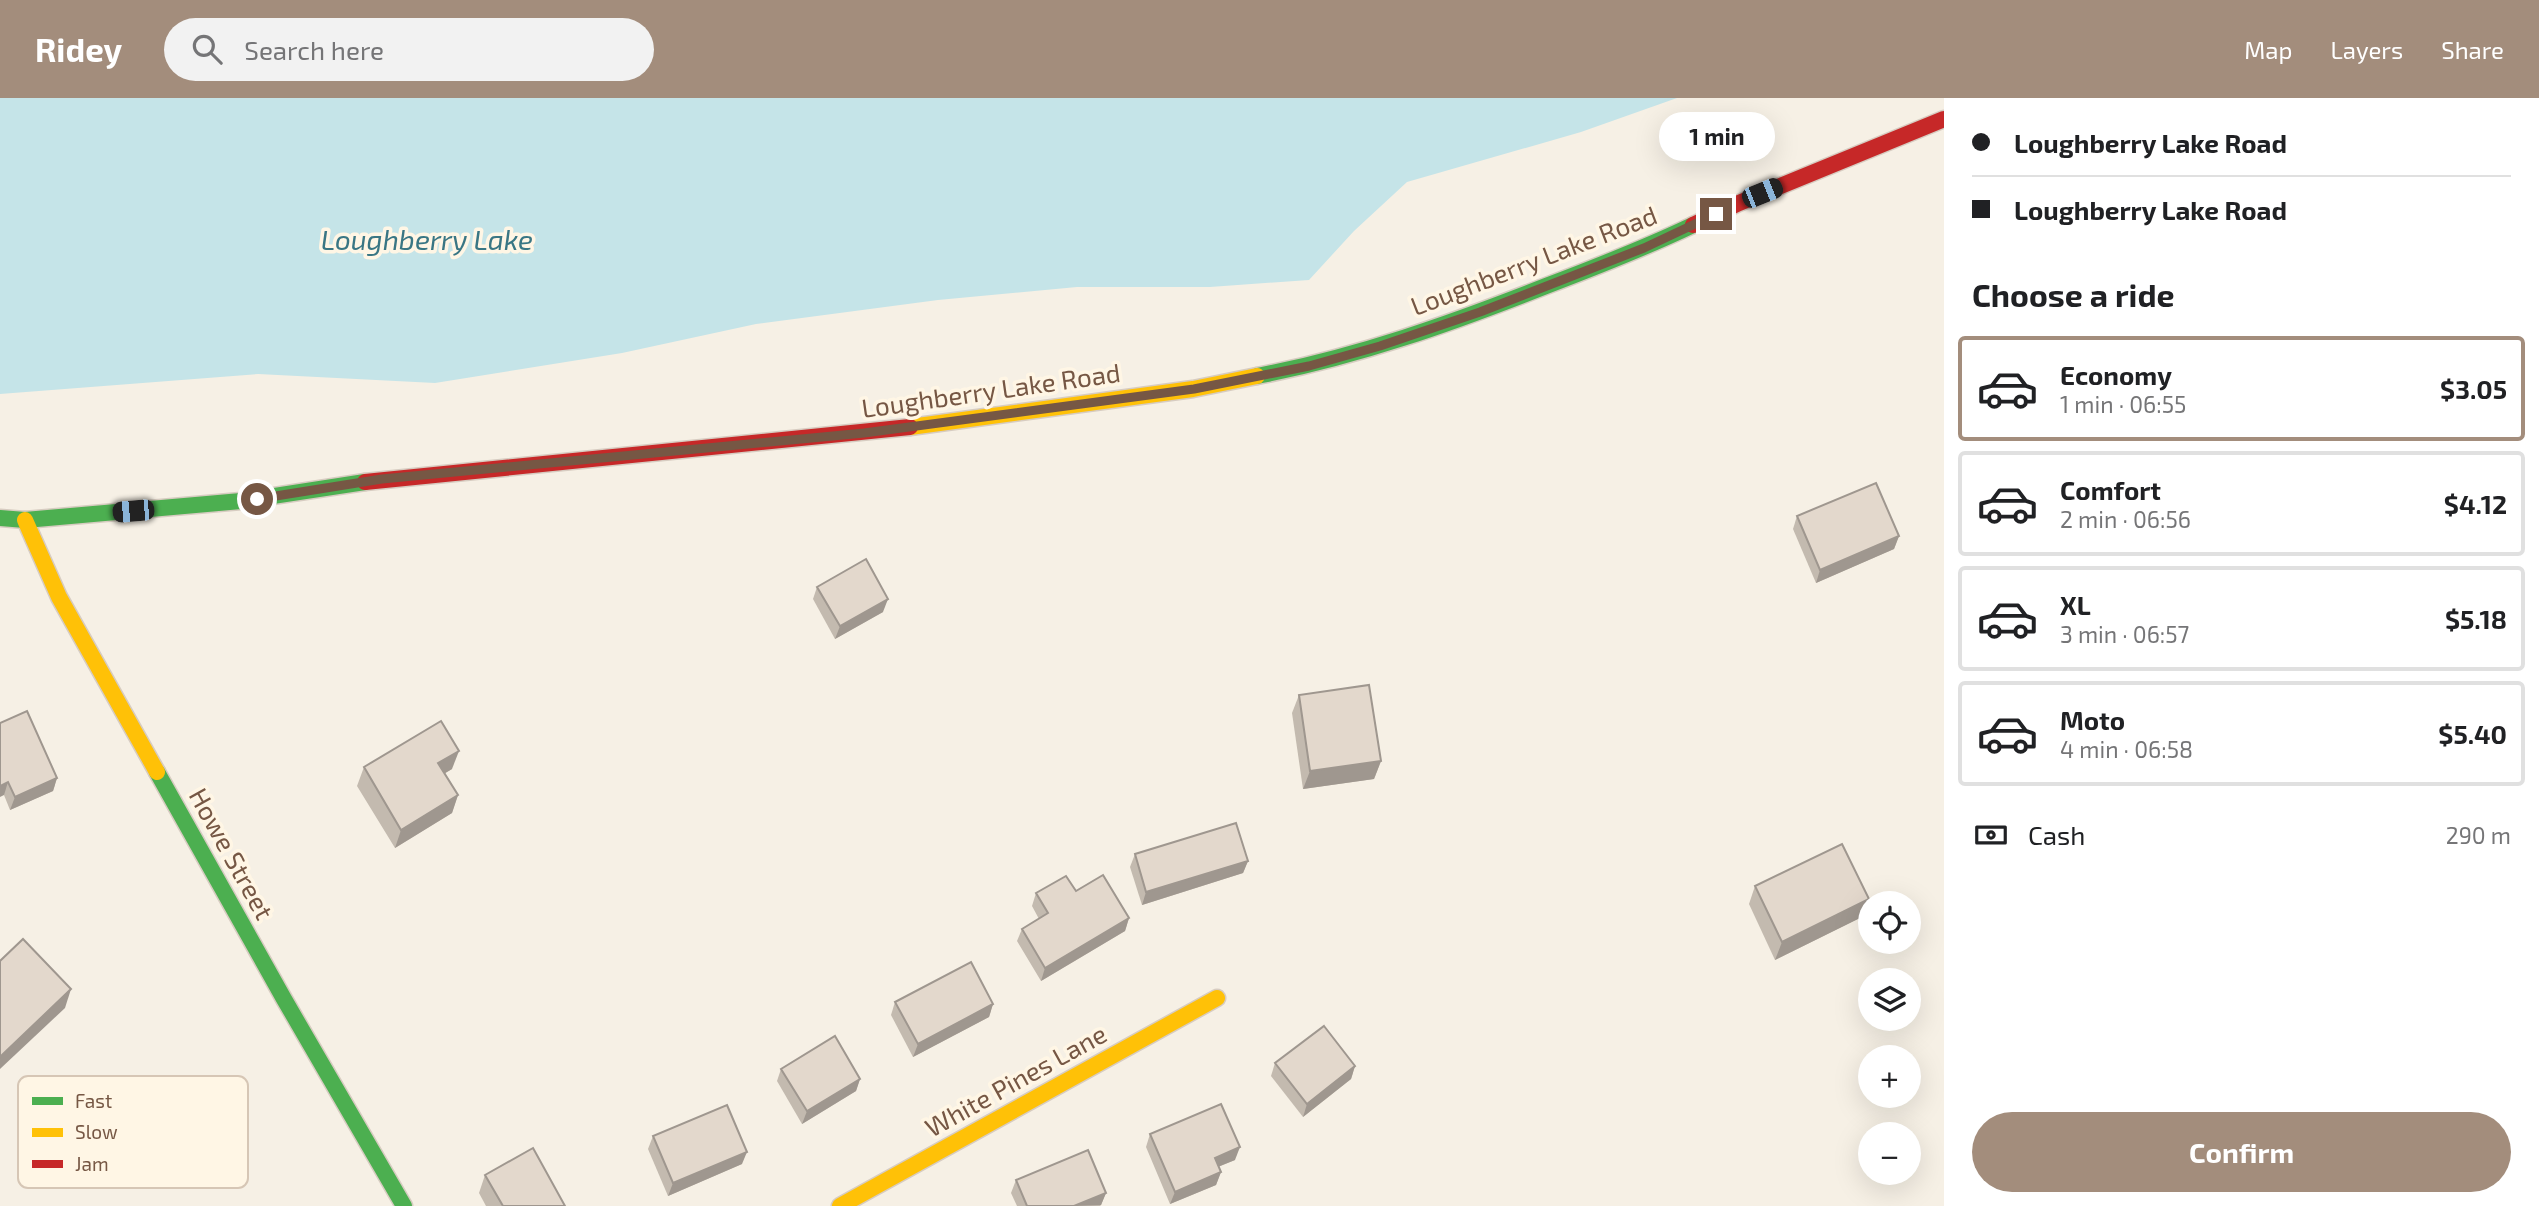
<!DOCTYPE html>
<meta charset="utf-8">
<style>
:root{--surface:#fff;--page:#f2f2f2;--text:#202124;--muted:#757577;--line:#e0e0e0;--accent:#a38d7c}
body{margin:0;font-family:"Exo 2",sans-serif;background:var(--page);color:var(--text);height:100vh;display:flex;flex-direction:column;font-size:26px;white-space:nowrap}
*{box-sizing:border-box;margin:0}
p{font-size:23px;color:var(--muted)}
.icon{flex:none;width:38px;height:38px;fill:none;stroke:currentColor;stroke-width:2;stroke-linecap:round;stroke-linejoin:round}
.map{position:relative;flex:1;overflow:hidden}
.drawer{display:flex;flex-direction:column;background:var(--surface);width:595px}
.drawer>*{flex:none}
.banner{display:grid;align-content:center;height:154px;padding:0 28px;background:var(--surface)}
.tools{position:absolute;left:1858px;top:793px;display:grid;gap:14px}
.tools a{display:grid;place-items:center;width:63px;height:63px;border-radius:50%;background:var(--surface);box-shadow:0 7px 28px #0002;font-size:35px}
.end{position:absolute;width:32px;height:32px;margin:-16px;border:9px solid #765744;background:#fff;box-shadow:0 0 0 4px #fff}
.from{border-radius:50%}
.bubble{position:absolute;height:49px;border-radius:24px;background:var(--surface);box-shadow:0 7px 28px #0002;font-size:23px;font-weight:700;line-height:49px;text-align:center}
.car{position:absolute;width:21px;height:42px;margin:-21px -10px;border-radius:9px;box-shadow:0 0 5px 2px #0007;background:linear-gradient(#222 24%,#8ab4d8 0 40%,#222 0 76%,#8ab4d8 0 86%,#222 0)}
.banner b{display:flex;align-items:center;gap:24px;height:66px;font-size:26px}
.banner b+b{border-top:2px solid var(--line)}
.banner i{width:18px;height:18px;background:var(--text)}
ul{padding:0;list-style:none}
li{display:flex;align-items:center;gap:21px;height:105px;margin:0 14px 10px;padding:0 14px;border:4px solid var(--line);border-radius:7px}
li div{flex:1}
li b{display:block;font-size:26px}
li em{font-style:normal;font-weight:700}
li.current{border-color:var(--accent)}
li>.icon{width:63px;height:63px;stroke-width:1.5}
h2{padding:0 28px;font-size:32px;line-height:84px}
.pay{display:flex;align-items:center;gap:18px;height:77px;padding:0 28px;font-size:26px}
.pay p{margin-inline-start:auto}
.button{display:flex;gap:14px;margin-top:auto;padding:14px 28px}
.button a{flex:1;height:80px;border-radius:42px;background:var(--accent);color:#fff;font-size:28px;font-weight:700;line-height:80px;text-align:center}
header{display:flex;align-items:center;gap:42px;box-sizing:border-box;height:98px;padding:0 35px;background:var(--accent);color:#fff}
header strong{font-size:33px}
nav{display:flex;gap:38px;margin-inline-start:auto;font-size:24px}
.search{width:490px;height:63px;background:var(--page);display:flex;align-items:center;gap:18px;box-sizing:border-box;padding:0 24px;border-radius:38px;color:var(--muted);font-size:26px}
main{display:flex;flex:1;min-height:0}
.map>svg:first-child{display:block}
.water{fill:#c5e4e8}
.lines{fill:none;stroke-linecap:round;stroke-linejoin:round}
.fast-casing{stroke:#d7ccc1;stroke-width:19}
.slow-casing{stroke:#d7ccc1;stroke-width:19}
.jam-casing{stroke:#d7ccc1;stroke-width:19}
.fast{stroke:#4caf50;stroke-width:16}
.slow{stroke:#ffc107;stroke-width:16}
.jam{stroke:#c62828;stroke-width:16}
.wall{fill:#c3baaf}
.shaded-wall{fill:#9f978f}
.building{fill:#e3d8cc;stroke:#9f978f;stroke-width:2}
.route{stroke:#765744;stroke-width:9}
.labels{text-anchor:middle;stroke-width:7;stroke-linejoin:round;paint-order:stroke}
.street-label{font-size:26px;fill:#765744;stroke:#fff6e5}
.water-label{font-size:28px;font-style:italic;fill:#397684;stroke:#fff6e5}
.key{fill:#fff6e5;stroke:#d6c6b5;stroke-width:2}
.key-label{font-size:19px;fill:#765744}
</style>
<header>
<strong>Ridey</strong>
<div class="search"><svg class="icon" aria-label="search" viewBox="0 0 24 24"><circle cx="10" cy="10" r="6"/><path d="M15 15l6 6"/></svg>Search here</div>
<nav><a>Map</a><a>Layers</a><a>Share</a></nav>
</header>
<main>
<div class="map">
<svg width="1944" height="1108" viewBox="0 0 1944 1108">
<rect width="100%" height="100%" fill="#f6f0e5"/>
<path class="water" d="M 0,0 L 1677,0 L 1581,34 L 1407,84 L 1354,133 L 1309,182 L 1210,189 L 1077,189 L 938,202 L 756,226 L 622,255 L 435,285 L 258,276 L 0,296 Z"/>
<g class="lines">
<defs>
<g id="fast">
<path d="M 1257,278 C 1357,259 1452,225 1546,188 C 1596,169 1645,150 1693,127"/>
<path d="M 0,420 L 25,422 L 241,403 L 365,384"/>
<path d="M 157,674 L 284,901 L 404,1108"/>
</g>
<g id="slow">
<path d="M 910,329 L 1193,291 L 1257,278"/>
<path d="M 25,422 L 59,499 L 157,674"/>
<path d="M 840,1108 L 1217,900"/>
</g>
<g id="jam">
<path d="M 1693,127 L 1739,105 L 1944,21"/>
<path d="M 365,384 L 910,329"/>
</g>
</defs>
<use href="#fast" class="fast-casing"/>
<use href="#slow" class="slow-casing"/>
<use href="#jam" class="jam-casing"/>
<use href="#fast" class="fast"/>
<use href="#slow" class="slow"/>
<use href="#jam" class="jam"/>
</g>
<g class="wall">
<path d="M 1797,418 L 1899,438 L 1894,451 L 1816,485 L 1793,431 Z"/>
<path d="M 817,489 L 883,514 L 835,541 L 813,501 Z"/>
<path d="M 1299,597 L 1381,663 L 1374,681 L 1303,691 L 1292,615 Z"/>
<path d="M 0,625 L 57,680 L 53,693 L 10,712 L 4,697 Z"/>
<path d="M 364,669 L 452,671 L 445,675 L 458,697 L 452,715 L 395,750 L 357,688 Z"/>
<path d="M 1135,756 L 1248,763 L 1243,775 L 1142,807 L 1130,769 Z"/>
<path d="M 1755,788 L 1862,819 L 1775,862 L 1749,806 Z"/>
<path d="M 1076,793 L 1129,820 L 1125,833 L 1041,883 L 1017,843 L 1022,831 L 1039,821 L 1032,808 L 1036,795 Z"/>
<path d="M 895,904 L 993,906 L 989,919 L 913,959 L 891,917 Z"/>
<path d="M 1275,965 L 1355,968 L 1351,981 L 1303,1019 L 1271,978 Z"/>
<path d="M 781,971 L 860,981 L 856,993 L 802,1026 L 777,983 Z"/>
<path d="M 1150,1036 L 1235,1062 L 1218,1069 L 1221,1074 L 1216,1087 L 1170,1106 L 1146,1049 Z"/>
<path d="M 653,1038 L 742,1066 L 668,1098 L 648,1051 Z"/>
<path d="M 485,1077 L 565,1108 L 486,1108 L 479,1095 Z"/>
<path d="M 1016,1082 L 1106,1095 L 1101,1107 L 1100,1108 L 1017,1108 L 1011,1095 Z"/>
</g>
<g class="shaded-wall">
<path d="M 1899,438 L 1894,451 L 1816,485 L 1820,472 Z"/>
<path d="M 888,501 L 883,514 L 835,541 L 840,528 Z"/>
<path d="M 459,653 L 452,671 L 432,683 L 438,665 Z"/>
<path d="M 1381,663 L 1374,681 L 1303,691 L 1310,673 Z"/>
<path d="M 57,680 L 53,693 L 10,712 L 15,699 Z"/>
<path d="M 8,684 L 4,697 L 0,699 L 0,688 Z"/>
<path d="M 458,697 L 452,715 L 395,750 L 401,732 Z"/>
<path d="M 1248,763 L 1243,775 L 1142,807 L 1146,794 Z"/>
<path d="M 1869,801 L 1862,819 L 1775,862 L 1782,844 Z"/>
<path d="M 1129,820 L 1125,833 L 1041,883 L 1045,870 Z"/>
<path d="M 71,891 L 65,910 L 0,971 L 0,959 Z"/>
<path d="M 993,906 L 989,919 L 913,959 L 918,946 Z"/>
<path d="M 1355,968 L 1351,981 L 1303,1019 L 1307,1006 Z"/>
<path d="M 860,981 L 856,993 L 802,1026 L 807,1013 Z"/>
<path d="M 1240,1049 L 1235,1062 L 1210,1072 L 1215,1060 Z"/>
<path d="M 747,1054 L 742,1066 L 668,1098 L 673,1085 Z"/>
<path d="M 1221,1074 L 1216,1087 L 1170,1106 L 1175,1094 Z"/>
<path d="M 1106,1095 L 1101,1107 L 1074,1108 Z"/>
</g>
<g class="building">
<path d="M 1876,385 L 1899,438 L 1820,472 L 1797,418 Z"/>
<path d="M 866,461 L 888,501 L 840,528 L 817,489 Z"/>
<path d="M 1369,587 L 1381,663 L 1310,673 L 1299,597 Z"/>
<path d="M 27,613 L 57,680 L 15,699 L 8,684 L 0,688 L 0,625 Z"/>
<path d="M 441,623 L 459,653 L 438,665 L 458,697 L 401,732 L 364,669 Z"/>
<path d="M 1236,725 L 1248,763 L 1146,794 L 1135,756 Z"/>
<path d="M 1842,746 L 1869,801 L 1782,844 L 1755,788 Z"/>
<path d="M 1103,777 L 1129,820 L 1045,870 L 1022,831 L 1048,815 L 1036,795 L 1066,778 L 1076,793 Z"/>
<path d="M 23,841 L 71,891 L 0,959 L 0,863 Z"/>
<path d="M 971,864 L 993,906 L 918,946 L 895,904 Z"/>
<path d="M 1324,928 L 1355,968 L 1307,1006 L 1275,965 Z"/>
<path d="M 835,938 L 860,981 L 807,1013 L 781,971 Z"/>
<path d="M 1221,1006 L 1240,1049 L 1215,1060 L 1221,1074 L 1175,1094 L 1150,1036 Z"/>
<path d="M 727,1007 L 747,1054 L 673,1085 L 653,1038 Z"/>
<path d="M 533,1050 L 565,1108 L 503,1108 L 485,1077 Z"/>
<path d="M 1088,1052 L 1106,1095 L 1074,1108 L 1027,1108 L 1016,1082 Z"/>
</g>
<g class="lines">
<path class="route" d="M 257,401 L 382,381 L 864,335 L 1194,291 L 1309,268 L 1380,248 L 1480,214 L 1644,150 L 1716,116"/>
</g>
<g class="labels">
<g class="street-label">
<text transform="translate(1534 163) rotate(-21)" y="9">Loughberry Lake Road</text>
<text transform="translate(991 293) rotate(-8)" y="9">Loughberry Lake Road</text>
<text transform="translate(231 756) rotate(61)" y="9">Howe Street</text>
<text transform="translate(1016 983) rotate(-29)" y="9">White Pines Lane</text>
</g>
<g class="water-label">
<text x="427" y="152">Loughberry Lake</text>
</g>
</g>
<rect x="18" y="978" width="230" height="112" rx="10" class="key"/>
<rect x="32" y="999" width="31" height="8" fill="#4caf50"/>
<rect x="32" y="1030" width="31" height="9" fill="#ffc107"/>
<rect x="32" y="1062" width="31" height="8" fill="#c62828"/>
<g class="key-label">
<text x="75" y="1010">Fast</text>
<text x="75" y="1041">Slow</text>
<text x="75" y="1073">Jam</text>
</g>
</svg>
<div class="tools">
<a><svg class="icon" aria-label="locate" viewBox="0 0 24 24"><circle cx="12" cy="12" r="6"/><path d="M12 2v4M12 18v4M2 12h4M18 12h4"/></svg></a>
<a><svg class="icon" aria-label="layers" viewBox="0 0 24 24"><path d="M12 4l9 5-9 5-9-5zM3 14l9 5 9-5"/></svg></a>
<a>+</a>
<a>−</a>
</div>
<i class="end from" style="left:257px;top:401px"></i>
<i class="end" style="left:1716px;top:116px"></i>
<div class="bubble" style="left:1659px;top:14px;width:116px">1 min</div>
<i class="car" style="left:1762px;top:95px;rotate:68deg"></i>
<i class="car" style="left:133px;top:413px;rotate:265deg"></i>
</div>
<section class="drawer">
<div class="banner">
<b><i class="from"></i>Loughberry Lake Road</b>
<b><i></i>Loughberry Lake Road</b>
</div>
<h2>Choose a ride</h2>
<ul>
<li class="current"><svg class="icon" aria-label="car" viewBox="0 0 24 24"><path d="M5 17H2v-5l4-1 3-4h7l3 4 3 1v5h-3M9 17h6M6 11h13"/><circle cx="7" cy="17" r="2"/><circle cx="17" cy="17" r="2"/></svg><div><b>Economy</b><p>1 min · 06:55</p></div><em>$3.05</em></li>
<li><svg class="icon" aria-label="car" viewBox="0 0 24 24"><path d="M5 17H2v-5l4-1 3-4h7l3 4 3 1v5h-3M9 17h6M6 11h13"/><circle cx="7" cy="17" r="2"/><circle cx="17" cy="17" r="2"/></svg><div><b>Comfort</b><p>2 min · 06:56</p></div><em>$4.12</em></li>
<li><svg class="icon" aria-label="car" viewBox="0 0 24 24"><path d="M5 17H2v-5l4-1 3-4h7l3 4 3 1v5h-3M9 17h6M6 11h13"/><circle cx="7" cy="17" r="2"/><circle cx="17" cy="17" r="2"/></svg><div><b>XL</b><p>3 min · 06:57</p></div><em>$5.18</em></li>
<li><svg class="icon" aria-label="car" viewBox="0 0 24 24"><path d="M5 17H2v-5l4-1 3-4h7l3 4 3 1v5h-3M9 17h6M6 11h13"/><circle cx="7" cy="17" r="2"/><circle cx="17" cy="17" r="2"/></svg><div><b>Moto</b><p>4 min · 06:58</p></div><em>$5.40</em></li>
</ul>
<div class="pay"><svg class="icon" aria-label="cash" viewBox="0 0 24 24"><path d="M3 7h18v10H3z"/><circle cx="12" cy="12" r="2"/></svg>Cash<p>290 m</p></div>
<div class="button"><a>Confirm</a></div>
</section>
</main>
